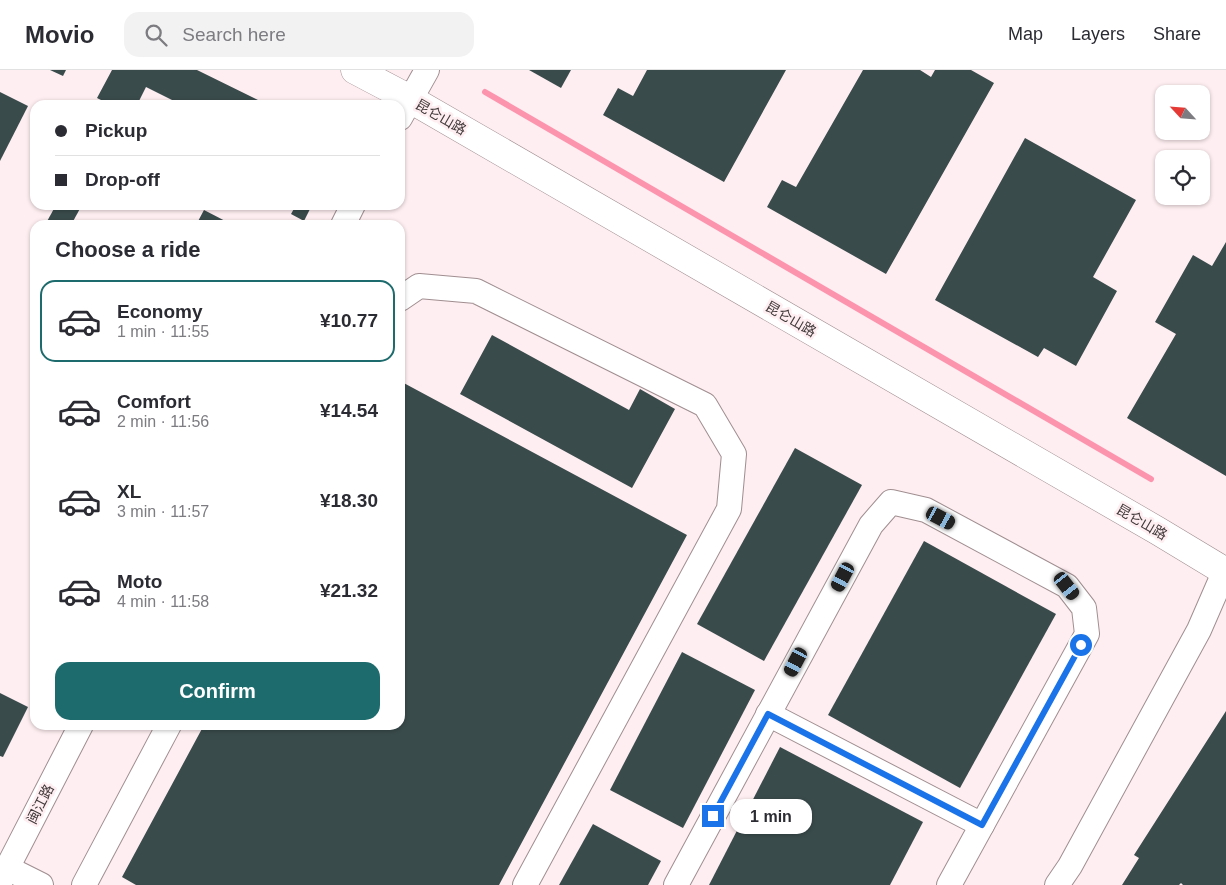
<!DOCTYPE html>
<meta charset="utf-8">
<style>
:root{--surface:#fff;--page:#f2f2f3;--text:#2b2b33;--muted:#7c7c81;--line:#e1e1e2;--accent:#1e6b6e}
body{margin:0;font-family:Arial,"Noto Sans SC",sans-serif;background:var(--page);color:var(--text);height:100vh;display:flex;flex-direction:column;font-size:19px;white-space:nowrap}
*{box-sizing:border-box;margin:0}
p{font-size:16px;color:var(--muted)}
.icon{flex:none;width:28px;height:28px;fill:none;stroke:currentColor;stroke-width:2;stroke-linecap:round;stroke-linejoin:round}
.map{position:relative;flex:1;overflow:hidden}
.details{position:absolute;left:30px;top:150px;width:375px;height:510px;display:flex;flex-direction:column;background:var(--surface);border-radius:15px;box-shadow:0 1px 4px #0004}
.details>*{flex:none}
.hud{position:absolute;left:30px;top:30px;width:375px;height:110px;border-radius:15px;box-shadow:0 1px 4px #0004;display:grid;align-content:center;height:110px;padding:0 25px;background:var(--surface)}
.needle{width:32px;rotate:296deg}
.fabs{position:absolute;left:1155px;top:15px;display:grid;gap:10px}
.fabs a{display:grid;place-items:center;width:55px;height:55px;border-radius:10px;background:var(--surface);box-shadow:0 1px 4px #0004;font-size:25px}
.end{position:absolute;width:22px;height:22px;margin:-11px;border:6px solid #1a73e8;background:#fff;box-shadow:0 0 0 2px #fff}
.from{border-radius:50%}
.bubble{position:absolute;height:35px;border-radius:15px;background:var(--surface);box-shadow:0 1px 4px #0004;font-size:16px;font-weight:600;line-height:35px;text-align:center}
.car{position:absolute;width:15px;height:30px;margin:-15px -8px;border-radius:6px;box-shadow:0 0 4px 1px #0007;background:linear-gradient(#222 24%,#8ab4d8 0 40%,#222 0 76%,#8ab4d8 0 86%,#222 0)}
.hud b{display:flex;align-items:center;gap:18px;height:48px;font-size:19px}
.hud b+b{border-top:1px solid var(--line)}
.hud i{width:12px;height:12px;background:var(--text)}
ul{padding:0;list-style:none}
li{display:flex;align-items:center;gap:15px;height:82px;margin:0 10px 8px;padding:0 15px;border:2px solid transparent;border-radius:15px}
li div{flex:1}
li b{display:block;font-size:19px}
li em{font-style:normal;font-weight:600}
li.selected{border-color:var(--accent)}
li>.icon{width:45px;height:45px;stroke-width:1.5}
h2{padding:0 25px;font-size:22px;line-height:60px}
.cta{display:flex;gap:10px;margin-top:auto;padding:10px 25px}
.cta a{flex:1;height:58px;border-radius:15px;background:var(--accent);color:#fff;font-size:20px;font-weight:600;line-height:58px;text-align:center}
header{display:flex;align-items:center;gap:30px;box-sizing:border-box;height:70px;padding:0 25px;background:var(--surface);border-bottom:1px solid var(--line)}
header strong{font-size:24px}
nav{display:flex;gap:28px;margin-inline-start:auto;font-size:18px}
.search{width:350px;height:45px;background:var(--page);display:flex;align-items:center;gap:12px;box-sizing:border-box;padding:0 18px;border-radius:15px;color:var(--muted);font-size:19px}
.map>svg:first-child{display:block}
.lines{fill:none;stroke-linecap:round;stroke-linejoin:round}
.stream{stroke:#fd94ae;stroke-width:6}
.building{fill:#3a4b4c}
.minor-casing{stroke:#a08e91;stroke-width:26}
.major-casing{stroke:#a08e91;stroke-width:29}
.minor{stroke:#fff;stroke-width:24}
.major{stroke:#fff;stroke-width:28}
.route{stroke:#1a73e8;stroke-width:6}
.labels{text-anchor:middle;stroke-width:5;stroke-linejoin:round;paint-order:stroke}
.street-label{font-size:14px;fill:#41393a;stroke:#feeef1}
</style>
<header>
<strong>Movio</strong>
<div class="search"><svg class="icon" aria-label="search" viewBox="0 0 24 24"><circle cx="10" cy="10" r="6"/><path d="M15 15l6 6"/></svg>Search here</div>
<nav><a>Map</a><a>Layers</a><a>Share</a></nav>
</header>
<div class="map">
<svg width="1226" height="815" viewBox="0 0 1226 815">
<rect width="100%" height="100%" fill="#feeef1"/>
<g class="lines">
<path class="stream" d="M 485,22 L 1151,409"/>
</g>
<g class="building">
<path d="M 50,0 L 66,0 L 63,6 Z"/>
<path d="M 112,0 L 197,0 L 268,35 L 182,35 L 146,17 L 137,35 L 111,35 L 97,28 Z"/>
<path d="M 529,0 L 571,0 L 561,18 Z"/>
<path d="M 647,0 L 786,0 L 724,112 L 603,45 L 618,18 L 633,26 Z"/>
<path d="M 863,0 L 920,0 L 931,7 L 935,0 L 971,0 L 994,13 L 886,204 L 767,137 L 782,110 L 796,117 Z"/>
<path d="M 0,22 L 28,36 L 0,91 Z"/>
<path d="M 1025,68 L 1136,130 L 1093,207 L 1117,221 L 1076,296 L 1044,278 L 1038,287 L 935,230 Z"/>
<path d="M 56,135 L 82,135 L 71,155 L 45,155 Z"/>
<path d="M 296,135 L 312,135 L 304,151 L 291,144 Z"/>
<path d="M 204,140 L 233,155 L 196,155 Z"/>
<path d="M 1226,172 L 1226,406 L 1127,348 L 1176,264 L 1155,252 L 1193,185 L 1212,196 Z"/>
<path d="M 492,265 L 629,340 L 640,319 L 675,339 L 632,418 L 460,324 Z"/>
<path d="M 400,311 L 687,465 L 499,815 L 136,815 L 122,807 L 204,655 L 400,655 Z"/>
<path d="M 795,378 L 862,415 L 764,591 L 697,554 Z"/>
<path d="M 924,471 L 1056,544 L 960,718 L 828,645 Z"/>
<path d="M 682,582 L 755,620 L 683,758 L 610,720 Z"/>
<path d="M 0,623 L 28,637 L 3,687 L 0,686 Z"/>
<path d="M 1226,641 L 1226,815 L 1183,815 L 1181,813 L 1179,815 L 1122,815 L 1139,788 L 1134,785 Z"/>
<path d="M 780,677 L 923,752 L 890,815 L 709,815 Z"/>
<path d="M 593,754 L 661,791 L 648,815 L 559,815 Z"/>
</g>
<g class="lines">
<defs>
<g id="minor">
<path d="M 400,48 L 427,0"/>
<path d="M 343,155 L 353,135"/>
<path d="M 400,229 L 419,216 L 476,221 L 705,335 L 734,384 L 729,439 L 525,815"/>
<path d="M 768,644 L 982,755"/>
<path d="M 7,798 L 41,815"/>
<path d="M 0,812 L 81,655"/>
<path d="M 84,815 L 169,655"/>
<path d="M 676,815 L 871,455 L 891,432 L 926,440 L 1067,516 L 1084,538 L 1087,564 L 949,815"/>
<path d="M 1057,815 L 1070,796 L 1199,560 L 1226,498"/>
</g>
<path id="major" d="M 355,0 L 410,29 L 1158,461 L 1226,502"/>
</defs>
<use href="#minor" class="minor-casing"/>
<use href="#major" class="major-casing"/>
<use href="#minor" class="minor"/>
<use href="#major" class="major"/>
</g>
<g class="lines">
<path class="route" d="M 713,746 L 768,644 L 982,755 L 1081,575"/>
</g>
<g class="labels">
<g class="street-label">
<text transform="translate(441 47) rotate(30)" y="5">昆仑山路</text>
<text transform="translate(791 249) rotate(30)" y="5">昆仑山路</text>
<text transform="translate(1142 452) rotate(30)" y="5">昆仑山路</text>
<text transform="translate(40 734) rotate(-63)" y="5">闽江路</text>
</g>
</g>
</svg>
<div class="fabs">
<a><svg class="needle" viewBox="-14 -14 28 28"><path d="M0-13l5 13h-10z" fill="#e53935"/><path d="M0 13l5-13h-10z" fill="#7c7c81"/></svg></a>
<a><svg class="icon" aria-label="locate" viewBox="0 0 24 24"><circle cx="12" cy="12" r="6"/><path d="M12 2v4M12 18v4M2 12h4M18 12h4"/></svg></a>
</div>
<i class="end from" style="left:1081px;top:575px"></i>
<i class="end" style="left:713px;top:746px"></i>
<div class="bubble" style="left:730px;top:729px;width:82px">1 min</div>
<i class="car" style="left:941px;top:448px;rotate:118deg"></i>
<i class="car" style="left:843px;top:507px;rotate:208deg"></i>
<i class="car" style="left:1067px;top:516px;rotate:142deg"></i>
<i class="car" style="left:796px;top:592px;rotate:208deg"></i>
<div class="hud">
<b><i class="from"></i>Pickup</b>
<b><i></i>Drop-off</b>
</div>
<section class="details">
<h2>Choose a ride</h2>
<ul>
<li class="selected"><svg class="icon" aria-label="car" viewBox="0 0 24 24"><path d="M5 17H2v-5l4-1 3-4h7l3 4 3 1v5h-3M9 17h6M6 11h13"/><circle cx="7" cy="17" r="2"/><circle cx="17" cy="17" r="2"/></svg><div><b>Economy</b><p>1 min · 11:55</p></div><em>¥10.77</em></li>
<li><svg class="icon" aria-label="car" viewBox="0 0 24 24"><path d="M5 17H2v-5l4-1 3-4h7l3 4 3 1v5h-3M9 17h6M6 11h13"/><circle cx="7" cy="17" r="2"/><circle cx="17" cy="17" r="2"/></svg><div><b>Comfort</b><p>2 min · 11:56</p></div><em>¥14.54</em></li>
<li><svg class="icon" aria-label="car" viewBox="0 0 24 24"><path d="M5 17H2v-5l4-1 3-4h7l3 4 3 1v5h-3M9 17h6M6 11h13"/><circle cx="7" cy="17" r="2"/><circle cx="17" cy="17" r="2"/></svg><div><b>XL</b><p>3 min · 11:57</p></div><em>¥18.30</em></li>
<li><svg class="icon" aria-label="car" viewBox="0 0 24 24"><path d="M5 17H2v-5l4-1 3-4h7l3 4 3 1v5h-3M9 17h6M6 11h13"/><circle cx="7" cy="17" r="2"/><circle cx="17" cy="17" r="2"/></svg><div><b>Moto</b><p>4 min · 11:58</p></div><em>¥21.32</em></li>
</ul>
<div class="cta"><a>Confirm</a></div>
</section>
</div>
